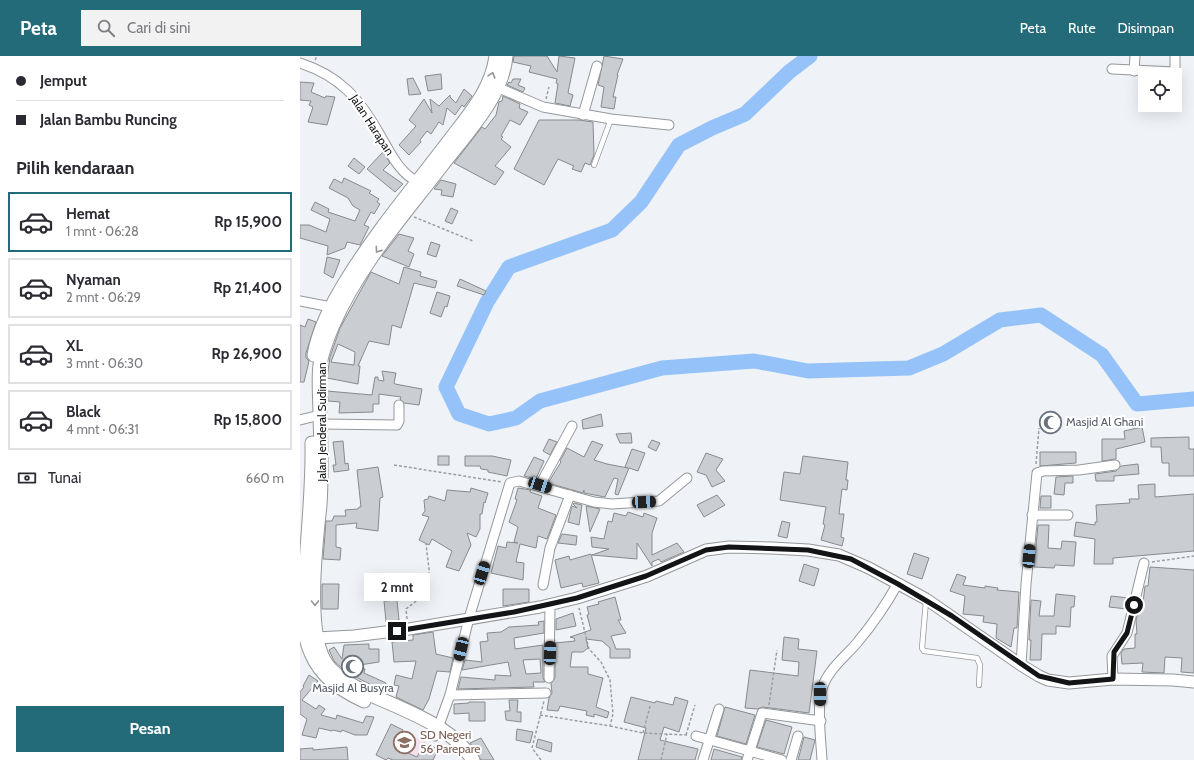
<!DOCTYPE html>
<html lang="id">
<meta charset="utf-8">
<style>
:root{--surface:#fff;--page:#f2f2f3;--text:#2b2b33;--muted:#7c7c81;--line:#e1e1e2;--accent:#246b79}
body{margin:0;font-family:Cabin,sans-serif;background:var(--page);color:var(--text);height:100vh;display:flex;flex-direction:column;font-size:15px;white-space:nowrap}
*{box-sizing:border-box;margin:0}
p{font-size:13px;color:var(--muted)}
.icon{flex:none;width:22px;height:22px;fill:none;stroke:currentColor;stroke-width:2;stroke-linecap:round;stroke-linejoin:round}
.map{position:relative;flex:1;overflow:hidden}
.panel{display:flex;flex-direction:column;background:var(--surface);width:300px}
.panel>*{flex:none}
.hud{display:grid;align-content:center;height:88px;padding:0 16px;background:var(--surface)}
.fabs{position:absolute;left:838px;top:12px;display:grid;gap:8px}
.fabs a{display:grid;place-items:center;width:44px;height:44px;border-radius:0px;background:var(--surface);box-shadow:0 4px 16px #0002;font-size:20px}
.end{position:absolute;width:18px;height:18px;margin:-9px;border:5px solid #131416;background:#fff;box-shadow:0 0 0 2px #fff}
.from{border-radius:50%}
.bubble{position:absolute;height:28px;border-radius:0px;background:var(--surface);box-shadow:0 4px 16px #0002;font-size:13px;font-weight:700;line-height:28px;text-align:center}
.car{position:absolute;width:12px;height:24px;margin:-12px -6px;border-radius:5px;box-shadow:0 0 3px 1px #0007;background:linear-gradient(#222 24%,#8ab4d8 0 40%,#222 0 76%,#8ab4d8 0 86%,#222 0)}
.hud b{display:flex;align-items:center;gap:14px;height:38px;font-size:15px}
.hud b+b{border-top:1px solid var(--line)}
.hud i{width:10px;height:10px;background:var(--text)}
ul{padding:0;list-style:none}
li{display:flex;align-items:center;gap:12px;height:60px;margin:0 8px 6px;padding:0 8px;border:2px solid var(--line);border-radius:0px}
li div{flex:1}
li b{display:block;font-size:15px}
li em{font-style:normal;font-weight:700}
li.selected{border-color:var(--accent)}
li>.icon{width:36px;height:36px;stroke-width:1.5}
h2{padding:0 16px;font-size:18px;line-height:48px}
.pay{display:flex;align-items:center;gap:10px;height:44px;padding:0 16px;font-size:15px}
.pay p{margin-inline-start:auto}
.primary-button{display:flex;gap:8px;margin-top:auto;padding:8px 16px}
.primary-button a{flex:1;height:46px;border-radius:0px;background:var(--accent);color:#fff;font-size:16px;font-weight:700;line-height:46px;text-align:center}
header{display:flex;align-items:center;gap:24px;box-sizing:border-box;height:56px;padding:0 20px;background:var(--accent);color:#fff}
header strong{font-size:19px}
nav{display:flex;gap:22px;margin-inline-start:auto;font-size:14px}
.search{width:280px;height:36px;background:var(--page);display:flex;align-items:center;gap:10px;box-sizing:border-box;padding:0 14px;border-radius:0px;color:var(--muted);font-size:15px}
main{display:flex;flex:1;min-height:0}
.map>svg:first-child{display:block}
.education{fill:#f6e1ef}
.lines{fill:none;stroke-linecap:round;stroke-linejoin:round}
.river{stroke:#95c3f9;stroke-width:15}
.building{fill:#cacdd1;stroke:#888b8e;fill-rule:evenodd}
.service-casing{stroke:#95989b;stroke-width:6}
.minor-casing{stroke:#95989b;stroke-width:11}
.tertiary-casing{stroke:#95989b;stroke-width:13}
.secondary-casing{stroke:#95989b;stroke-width:15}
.path{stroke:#9c9ea2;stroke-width:1.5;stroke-dasharray:3 2;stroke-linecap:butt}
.service{stroke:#fff;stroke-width:4.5}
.minor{stroke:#fff;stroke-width:9}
.tertiary{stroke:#fff;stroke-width:11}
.secondary{stroke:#fff;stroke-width:13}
.oneway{stroke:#959596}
.route{stroke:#131416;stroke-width:5}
.labels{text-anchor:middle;stroke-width:4;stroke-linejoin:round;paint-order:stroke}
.street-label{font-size:12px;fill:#131416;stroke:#fff}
.worship-label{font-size:12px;fill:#5b616d;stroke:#fff;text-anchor:start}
.education-label{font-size:12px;fill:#785e54;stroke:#fff;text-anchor:start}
</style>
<header>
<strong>Peta</strong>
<div class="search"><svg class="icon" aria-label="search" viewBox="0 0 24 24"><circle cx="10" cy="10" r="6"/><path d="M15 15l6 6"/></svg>Cari di sini</div>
<nav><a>Peta</a><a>Rute</a><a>Disimpan</a></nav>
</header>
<main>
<section class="panel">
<div class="hud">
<b><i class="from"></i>Jemput</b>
<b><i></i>Jalan Bambu Runcing</b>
</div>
<h2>Pilih kendaraan</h2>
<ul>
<li class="selected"><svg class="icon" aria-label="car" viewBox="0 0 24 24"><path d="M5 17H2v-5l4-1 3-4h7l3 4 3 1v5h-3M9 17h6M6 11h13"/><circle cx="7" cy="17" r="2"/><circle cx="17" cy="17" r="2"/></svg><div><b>Hemat</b><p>1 mnt · 06:28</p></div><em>Rp 15,900</em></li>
<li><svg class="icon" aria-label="car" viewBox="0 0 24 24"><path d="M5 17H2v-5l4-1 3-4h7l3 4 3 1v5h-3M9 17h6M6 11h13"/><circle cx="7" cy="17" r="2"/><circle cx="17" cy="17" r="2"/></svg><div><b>Nyaman</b><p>2 mnt · 06:29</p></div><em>Rp 21,400</em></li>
<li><svg class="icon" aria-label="car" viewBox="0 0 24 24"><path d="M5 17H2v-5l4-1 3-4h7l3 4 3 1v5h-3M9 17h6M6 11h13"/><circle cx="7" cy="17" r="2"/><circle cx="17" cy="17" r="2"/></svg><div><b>XL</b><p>3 mnt · 06:30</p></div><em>Rp 26,900</em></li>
<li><svg class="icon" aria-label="car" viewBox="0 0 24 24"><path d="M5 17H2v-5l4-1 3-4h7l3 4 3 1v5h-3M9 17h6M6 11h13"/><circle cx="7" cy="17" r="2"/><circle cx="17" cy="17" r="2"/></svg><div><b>Black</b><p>4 mnt · 06:31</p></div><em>Rp 15,800</em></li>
</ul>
<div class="pay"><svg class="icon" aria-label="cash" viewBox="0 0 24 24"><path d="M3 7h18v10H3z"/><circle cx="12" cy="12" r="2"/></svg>Tunai<p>660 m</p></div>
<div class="primary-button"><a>Pesan</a></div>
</section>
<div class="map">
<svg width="894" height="704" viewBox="0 0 894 704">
<rect width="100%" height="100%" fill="#eff2f6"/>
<path class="education" d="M 91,668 L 140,694 L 134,704 L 87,704 L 76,699 Z"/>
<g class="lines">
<path class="river" d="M 510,0 L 489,16 L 445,58 L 412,72 L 379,89 L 341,146 L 312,174 L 209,211 L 187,246 L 146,331 L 159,358 L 189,368 L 216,362 L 240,345 L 362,312 L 454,305 L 508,315 L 609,312 L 643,298 L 700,264 L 741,259 L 802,299 L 837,348 L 894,343"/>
</g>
<g class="building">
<path d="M 214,0 L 247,0 L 257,16 L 259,0 L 275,2 L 268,37 L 273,39 L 270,50 L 255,47 L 258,28 L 256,27 L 257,23 L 229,16 L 231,10 L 213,6 Z"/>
<path d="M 304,0 L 323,3 L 317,19 L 318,19 L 313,41 L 316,41 L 314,53 L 301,51 L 304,31 L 298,29 Z"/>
<path d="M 141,18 L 142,33 L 128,35 L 125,20 Z"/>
<path d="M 113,22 L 121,38 L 109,39 L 107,23 Z"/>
<path d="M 213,23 L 221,23 L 218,29 L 225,32 L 223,36 L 207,29 L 209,26 L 211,27 Z"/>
<path d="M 0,26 L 14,27 L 11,36 L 25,42 L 26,40 L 35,41 L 27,69 L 8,66 L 13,51 L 9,49 L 11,45 L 0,44 Z"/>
<path d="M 164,33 L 172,40 L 164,51 L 162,49 L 155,59 L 147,52 L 143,69 L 139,66 L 131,78 L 127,75 L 120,84 L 121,86 L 109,99 L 99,89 L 116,70 L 109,64 L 124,43 L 132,57 L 130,43 L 139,50 L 150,39 L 150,41 L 156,47 Z"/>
<path d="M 203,40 L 220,48 L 219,52 L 228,56 L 220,69 L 210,64 L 201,80 L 203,81 L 201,83 L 211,91 L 195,110 L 204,116 L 195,129 L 154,107 L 182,71 L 185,73 L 196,59 L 199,46 L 202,45 Z"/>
<path d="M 239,64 L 279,64 L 293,66 L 294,99 L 290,109 L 285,107 L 281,116 L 272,113 L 274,110 L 258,103 L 244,129 L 214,113 Z"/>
<path d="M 83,96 L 90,107 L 83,114 L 103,128 L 95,136 L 67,113 Z"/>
<path d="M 54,102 L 65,111 L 59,118 L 48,110 Z"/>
<path d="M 44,122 L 71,135 L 69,137 L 79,143 L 77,146 L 80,148 L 74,158 L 71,156 L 64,169 L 69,171 L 60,189 L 47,186 L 45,192 L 27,199 L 28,190 L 0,182 L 0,169 L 9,169 L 26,176 L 30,163 L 11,154 L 15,146 L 29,153 L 28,156 L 55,165 L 60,154 L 53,150 L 48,142 L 29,132 L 34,123 L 42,127 Z"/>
<path d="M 141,124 L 156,128 L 153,141 L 141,139 L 142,134 L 134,133 Z"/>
<path d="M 151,152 L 158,155 L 152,168 L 145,165 Z"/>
<path d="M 99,178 L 114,182 L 108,195 L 114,198 L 109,211 L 82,200 Z"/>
<path d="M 131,186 L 140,189 L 136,201 L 127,198 Z"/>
<path d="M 27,201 L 40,204 L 33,222 L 24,217 Z"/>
<path d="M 104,211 L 121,216 L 120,220 L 137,225 L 135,232 L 114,227 L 101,272 L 92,269 L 89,289 L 69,285 L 58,310 L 60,310 L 58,328 L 27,322 L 30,301 L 40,272 L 71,216 L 99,228 ZM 38,288 L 55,296 L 54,309 L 31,306 Z"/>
<path d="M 160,223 L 186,235 L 184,239 L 157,230 Z"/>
<path d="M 137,236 L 150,240 L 147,251 L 145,250 L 141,261 L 130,257 Z"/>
<path d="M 8,263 L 16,266 L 6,297 L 6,302 L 9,305 L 4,326 L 0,326 L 0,269 L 5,271 Z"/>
<path d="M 82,315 L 96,317 L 94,327 L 95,328 L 122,333 L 119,349 L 104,347 L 100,343 L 101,341 L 79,338 L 79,348 L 73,348 L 73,356 L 39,357 L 40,346 L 28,345 L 27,335 L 72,339 L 75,321 L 78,321 L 78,324 L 84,325 Z"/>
<path d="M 301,358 L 303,370 L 283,373 L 282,364 Z"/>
<path d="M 742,360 L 761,361 L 759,373 L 741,371 Z"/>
<path d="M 842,371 L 845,386 L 816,393 L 816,403 L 802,405 L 802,383 L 825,383 L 824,375 Z"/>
<path d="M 331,377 L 332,387 L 320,387 L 316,378 Z"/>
<path d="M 889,381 L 889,393 L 894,393 L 894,420 L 869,420 L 869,407 L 862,407 L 861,391 L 851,391 L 851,382 Z"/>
<path d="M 249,383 L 257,386 L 250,399 L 243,395 Z"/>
<path d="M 352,384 L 360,387 L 356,395 L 348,391 Z"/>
<path d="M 43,385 L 45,408 L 48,407 L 49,414 L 34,416 L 33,409 L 36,409 L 33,386 Z"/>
<path d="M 292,385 L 303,389 L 294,404 L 307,408 L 328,412 L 325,411 L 332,393 L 345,397 L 338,415 L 329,412 L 318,439 L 315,438 L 318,423 L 314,422 L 305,441 L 284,437 L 284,434 L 283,437 L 248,427 L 261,406 L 260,405 L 267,392 L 284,401 Z"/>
<path d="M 740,396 L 776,396 L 776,407 L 740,410 Z"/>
<path d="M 406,397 L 423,403 L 416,414 L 425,425 L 412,431 L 406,419 L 397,416 Z"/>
<rect x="138" y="400" width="11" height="9"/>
<path d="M 165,400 L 192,400 L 211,404 L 207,420 L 188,416 L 188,414 L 181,413 L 180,410 L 165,410 Z"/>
<path d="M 503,400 L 548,406 L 546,424 L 548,424 L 547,434 L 542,433 L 539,458 L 544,458 L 541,481 L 544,482 L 542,490 L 521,484 L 525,469 L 523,468 L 526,451 L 480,444 L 484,416 L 500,418 Z"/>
<path d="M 234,401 L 244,405 L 236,423 L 224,420 Z"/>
<path d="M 838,408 L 839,418 L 814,420 L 814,425 L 796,425 L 795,418 L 816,415 L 821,410 Z"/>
<path d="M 78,411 L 83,441 L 80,442 L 78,475 L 56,472 L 57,467 L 36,469 L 36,491 L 41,492 L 40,504 L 23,503 L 26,465 L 32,465 L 34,460 L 46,460 L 45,454 L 58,453 L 59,451 L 61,451 L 57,414 Z"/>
<path d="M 773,420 L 773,427 L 765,427 L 764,439 L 754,438 L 756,421 Z"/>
<path d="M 855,428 L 855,441 L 894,438 L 894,495 L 813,502 L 813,508 L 794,508 L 795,483 L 774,480 L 776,466 L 795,469 L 795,466 L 797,466 L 796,449 L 830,447 L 829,443 L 839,443 L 838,429 Z"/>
<path d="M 171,432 L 188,437 L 185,447 L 184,446 L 182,458 L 180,458 L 180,473 L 176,481 L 167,477 L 171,489 L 159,515 L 146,511 L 152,495 L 132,483 L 129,489 L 119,484 L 129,461 L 122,459 L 125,455 L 124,444 L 128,443 L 129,440 L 145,445 L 147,434 L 170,436 Z"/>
<path d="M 218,432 L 231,434 L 230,436 L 242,440 L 238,452 L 256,459 L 247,483 L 238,480 L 236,492 L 220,488 L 216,506 L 224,507 L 223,524 L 191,517 L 198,490 L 206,492 L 207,486 L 218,487 L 214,486 L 218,471 L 209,466 L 217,444 L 215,443 Z"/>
<path d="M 417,439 L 425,449 L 404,461 L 397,449 Z"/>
<path d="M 741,440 L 751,440 L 751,452 L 740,452 Z"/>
<path d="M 274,447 L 282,449 L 279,469 L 268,466 L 272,450 L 277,452 L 273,448 Z"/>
<path d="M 286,450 L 300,453 L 290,476 Z"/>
<path d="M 328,456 L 343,461 L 344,457 L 357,462 L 352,477 L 352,499 L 377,487 L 384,496 L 361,506 L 359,503 L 352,506 L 352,510 L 337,487 L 337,503 L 292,499 L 309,493 L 292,491 L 291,481 L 304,483 L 308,465 L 312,466 L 314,457 L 326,460 Z"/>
<path d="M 482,465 L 490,467 L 487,482 L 478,480 Z"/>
<path d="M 738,469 L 749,469 L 748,492 L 761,493 L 762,485 L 776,486 L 774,510 L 755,509 L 754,512 L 734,511 Z"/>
<path d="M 262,478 L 277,480 L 276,489 L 258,487 Z"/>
<path d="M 614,497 L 629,502 L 622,523 L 607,518 Z"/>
<path d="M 291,498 L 299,527 L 283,531 L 282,527 L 261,532 L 255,504 L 269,500 L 270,504 Z"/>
<path d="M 504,508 L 519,513 L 514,530 L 499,525 Z"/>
<path d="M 850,511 L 894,514 L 894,617 L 881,616 L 882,602 L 865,601 L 864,617 L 842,616 L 843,607 L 822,608 L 821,597 L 824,593 L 835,592 L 835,578 L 837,578 L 836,564 L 841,546 L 843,546 L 845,530 L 848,530 Z"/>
<path d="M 657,518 L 666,521 L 663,529 L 685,532 L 685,530 L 698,532 L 697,534 L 719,536 L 717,572 L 714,572 L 711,591 L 696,582 L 697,568 L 683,566 L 684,560 L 663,558 L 665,540 L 650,535 Z"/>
<path d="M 22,528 L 39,528 L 38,553 L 22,553 Z"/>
<path d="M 203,533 L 229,533 L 229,546 L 203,550 Z"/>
<path d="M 756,538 L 775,540 L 774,551 L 771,551 L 770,571 L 756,570 L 756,578 L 742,578 L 741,604 L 730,604 L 731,584 L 729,584 L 731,544 L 741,545 L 739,560 L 754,560 Z"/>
<path d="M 811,540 L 829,542 L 827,553 L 809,551 Z"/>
<path d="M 315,541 L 321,564 L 318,564 L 326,577 L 311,580 L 316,593 L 330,593 L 330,602 L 310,602 L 310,592 L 302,585 L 286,583 L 288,592 L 283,596 L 272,596 L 270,611 L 288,611 L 288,618 L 303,622 L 296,651 L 309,656 L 307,662 L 294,658 L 294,661 L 286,659 L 287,655 L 260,650 L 258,655 L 247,654 L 249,642 L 252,637 L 251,627 L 255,622 L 255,587 L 275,585 L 274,582 L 270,581 L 291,574 L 287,559 L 289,558 L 287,551 L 299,548 L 298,546 Z"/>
<path d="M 97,544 L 99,564 L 86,566 L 84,545 Z"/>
<path d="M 273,557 L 276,570 L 256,574 L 256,563 Z"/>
<path d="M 244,565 L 244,577 L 214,582 L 215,593 L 243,589 L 243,622 L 245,626 L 233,626 L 234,631 L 158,633 L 161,621 L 195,624 L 195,619 L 211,620 L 208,606 L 162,614 L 165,604 L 182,606 L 180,586 L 188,585 L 187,577 L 201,576 L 209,571 L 239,569 L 238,566 ZM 240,603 L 241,617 L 226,618 L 223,604 Z"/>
<path d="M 133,576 L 136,598 L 153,602 L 150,616 L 137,615 L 129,643 L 123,654 L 96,641 L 99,630 L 94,629 L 96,619 L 112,623 L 116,605 L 94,606 L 92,586 L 113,584 L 113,579 Z"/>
<path d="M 484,581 L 499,583 L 498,593 L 517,595 L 509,657 L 463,651 L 457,653 L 445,652 L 450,614 L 498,620 L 499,606 L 482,604 Z"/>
<path d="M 69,588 L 69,593 L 79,593 L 79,606 L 53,610 L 65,613 L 64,617 L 86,627 L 83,635 L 50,618 L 52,613 L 48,617 L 43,613 L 34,605 L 29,594 L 34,591 L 42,603 L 44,589 Z"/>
<path d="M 9,619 L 18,625 L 2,644 L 16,653 L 19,649 L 25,653 L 21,659 L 36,663 L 37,659 L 63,667 L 66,660 L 74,661 L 67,679 L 55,679 L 42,674 L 41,676 L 33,674 L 32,675 L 19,672 L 16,682 L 2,679 L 7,663 L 0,658 L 0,636 L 4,631 L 3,630 Z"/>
<path d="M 331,641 L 355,647 L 356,645 L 373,649 L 375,641 L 388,645 L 379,676 L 364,671 L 360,684 L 398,693 L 395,704 L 338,704 L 346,672 L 324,666 Z"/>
<path d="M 209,644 L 218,644 L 217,656 L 221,656 L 221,666 L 206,664 L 205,655 L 210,655 Z"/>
<path d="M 169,646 L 185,646 L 185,665 L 169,665 L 169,657 L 154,658 L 154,648 L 169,647 Z"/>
<path d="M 425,651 L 455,659 L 446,688 L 417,680 Z"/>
<path d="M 466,664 L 492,671 L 484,698 L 457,691 Z"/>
<path d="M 91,668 L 103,674 L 94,691 L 117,701 L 124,687 L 138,693 L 133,704 L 93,704 L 88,702 L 86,704 L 76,699 Z"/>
<path d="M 217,673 L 233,676 L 230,687 L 216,684 Z"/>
<path d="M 504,681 L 515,684 L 510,704 L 498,704 Z"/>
<path d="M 181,682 L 194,704 L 181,704 L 170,687 Z"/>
<path d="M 238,683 L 252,687 L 251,696 L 236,691 Z"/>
<path d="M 47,691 L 48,704 L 0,704 L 0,693 L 13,692 L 13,694 Z"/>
<path d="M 414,693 L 442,701 L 441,704 L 411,704 Z"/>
</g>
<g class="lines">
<defs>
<g id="service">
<path d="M 294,109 L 311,63"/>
<path d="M 626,545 L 622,592 L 624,595 L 677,602 L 680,609 L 679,629"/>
</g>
<g id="minor">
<path d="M 0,7 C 40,20 60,43 80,79 C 90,96 99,117 118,126"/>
<path d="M 812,13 L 875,16 L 875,0"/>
<path d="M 834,15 L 835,0"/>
<path d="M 199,32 L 243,51 L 311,63 L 369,69"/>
<path d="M 283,59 L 297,10"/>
<path d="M 0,245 L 31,251"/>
<path d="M 0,364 L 20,359"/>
<path d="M 21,368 L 97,369 L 99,365 L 99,349"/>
<path d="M 240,429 L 272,370"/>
<path d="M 732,459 L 768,459"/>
<path d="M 243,529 L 250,492 L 270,439"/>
<path d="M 721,609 L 726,528 L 737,417 L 743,415 L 779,414 L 815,409"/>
<path d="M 249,622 L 250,549"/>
<path d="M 813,623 L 812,600 L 827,577 L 844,507"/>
<path d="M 150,639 L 246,637"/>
<path d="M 135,680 L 150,639 L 169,562 L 210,427 L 219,425 L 294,446 L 312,448 L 359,445 L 387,422"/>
<path d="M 396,680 L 482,704"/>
<path d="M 403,704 L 419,653"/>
<path d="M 447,704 L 462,657 L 521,665"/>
<path d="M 491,704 L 498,680"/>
<path d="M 522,704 C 521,685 517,654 521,637 C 525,616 543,603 556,588 C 572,569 586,549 598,527"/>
</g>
<path id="tertiary" d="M 10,585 L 16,582 L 54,580 L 109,573 L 240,551 L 277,542 L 347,520 L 406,494 L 429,491 L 472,492 L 508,494 L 539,499 L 569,512 L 626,543 L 721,609 L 739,620 L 748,624 L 769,627 L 813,623 L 873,624 L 894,626"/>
<g id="secondary">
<path d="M 14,299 C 19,272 32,248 46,225 C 77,174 116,129 152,81 C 171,56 192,32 196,0"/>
<path d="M 12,387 C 13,434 7,480 5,527 C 4,550 1,575 11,597 C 21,621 41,634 64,645"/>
<path d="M 173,704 C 151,669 103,654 67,637 C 52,629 33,620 24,604 C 6,571 16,486 20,449 C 22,419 21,389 20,360 C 20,343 18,325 20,309 C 22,295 28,281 33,269 C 59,209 104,159 143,108 C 167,77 203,40 206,0"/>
</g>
</defs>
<use href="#service" class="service-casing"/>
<use href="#minor" class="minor-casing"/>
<use href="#tertiary" class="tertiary-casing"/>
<use href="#secondary" class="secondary-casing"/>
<g class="path">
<path d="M 15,4 L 17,0"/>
<path d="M 246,43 L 249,31"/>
<path d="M 114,161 L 173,185"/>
<path d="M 736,408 L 739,372"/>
<path d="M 94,409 L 202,426"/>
<path d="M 852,506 L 894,500"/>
<path d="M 107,563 L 106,553 L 129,535 L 129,513 L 126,488"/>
<path d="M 469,649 L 477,594"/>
<path d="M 240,659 L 310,670 L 313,658 L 310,624 L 301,606 L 289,593 L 279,552"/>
<path d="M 310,670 L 343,677 L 387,679"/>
<path d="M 343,677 L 350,650"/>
<path d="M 386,679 L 395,649"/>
<path d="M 241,704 L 232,692 L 244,645"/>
<path d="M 361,704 L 367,678"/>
</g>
<use href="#service" class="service"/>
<use href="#minor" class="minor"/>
<use href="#tertiary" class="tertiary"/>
<use href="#secondary" class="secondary"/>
</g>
<defs><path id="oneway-chevron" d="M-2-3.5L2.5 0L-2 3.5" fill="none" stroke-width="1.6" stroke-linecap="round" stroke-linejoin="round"/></defs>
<g class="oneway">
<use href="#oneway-chevron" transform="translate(192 19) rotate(-74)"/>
<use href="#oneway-chevron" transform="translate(78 194) rotate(125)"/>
<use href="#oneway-chevron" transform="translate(15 547) rotate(89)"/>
</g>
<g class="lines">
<path class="route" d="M 97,575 L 214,556 L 277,542 L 346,520 L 406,494 L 429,491 L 508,494 L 551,503 L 598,528 L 652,560 L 739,620 L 769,627 L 813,623 L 814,596 L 827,577 L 834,549"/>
</g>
<defs>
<symbol id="mosque-ring" viewBox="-11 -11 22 22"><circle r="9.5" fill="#fff" stroke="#6b7280" stroke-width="1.5"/><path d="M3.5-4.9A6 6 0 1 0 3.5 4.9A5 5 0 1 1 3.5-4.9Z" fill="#6b7280"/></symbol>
<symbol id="school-ring" viewBox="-11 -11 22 22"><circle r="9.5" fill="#fff" stroke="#8d6e63" stroke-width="1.5"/><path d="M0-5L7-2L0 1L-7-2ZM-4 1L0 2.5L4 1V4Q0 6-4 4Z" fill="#8d6e63"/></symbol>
</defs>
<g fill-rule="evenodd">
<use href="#mosque-ring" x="738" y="354" width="25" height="25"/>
<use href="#mosque-ring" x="40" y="598" width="25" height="25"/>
<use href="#school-ring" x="92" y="674" width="25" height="25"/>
</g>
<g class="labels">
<g class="street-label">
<text transform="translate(72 69) rotate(57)" y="4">Jalan Harapan</text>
<text transform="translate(22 366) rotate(-90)" y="4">Jalan Jenderal Sudirman</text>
</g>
<g class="worship-label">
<text x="766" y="370">Masjid Al Ghani</text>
<text x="53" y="636" text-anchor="middle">Masjid Al Busyra</text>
</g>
<g class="education-label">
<text x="120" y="683">SD Negeri<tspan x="120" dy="14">56 Parepare</tspan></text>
</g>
</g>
</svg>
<div class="fabs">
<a><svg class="icon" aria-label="locate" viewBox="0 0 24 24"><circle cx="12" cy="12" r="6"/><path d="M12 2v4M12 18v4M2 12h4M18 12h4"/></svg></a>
</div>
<i class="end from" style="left:834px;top:549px"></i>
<i class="end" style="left:97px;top:575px"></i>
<div class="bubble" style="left:64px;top:517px;width:66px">2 mnt</div>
<i class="car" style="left:240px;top:429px;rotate:108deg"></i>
<i class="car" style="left:344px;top:446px;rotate:87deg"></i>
<i class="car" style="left:729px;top:500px;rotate:5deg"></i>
<i class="car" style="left:182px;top:517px;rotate:17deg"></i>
<i class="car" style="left:161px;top:593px;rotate:193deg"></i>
<i class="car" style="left:250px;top:597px;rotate:2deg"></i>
<i class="car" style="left:520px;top:638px;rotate:179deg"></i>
</div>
</main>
